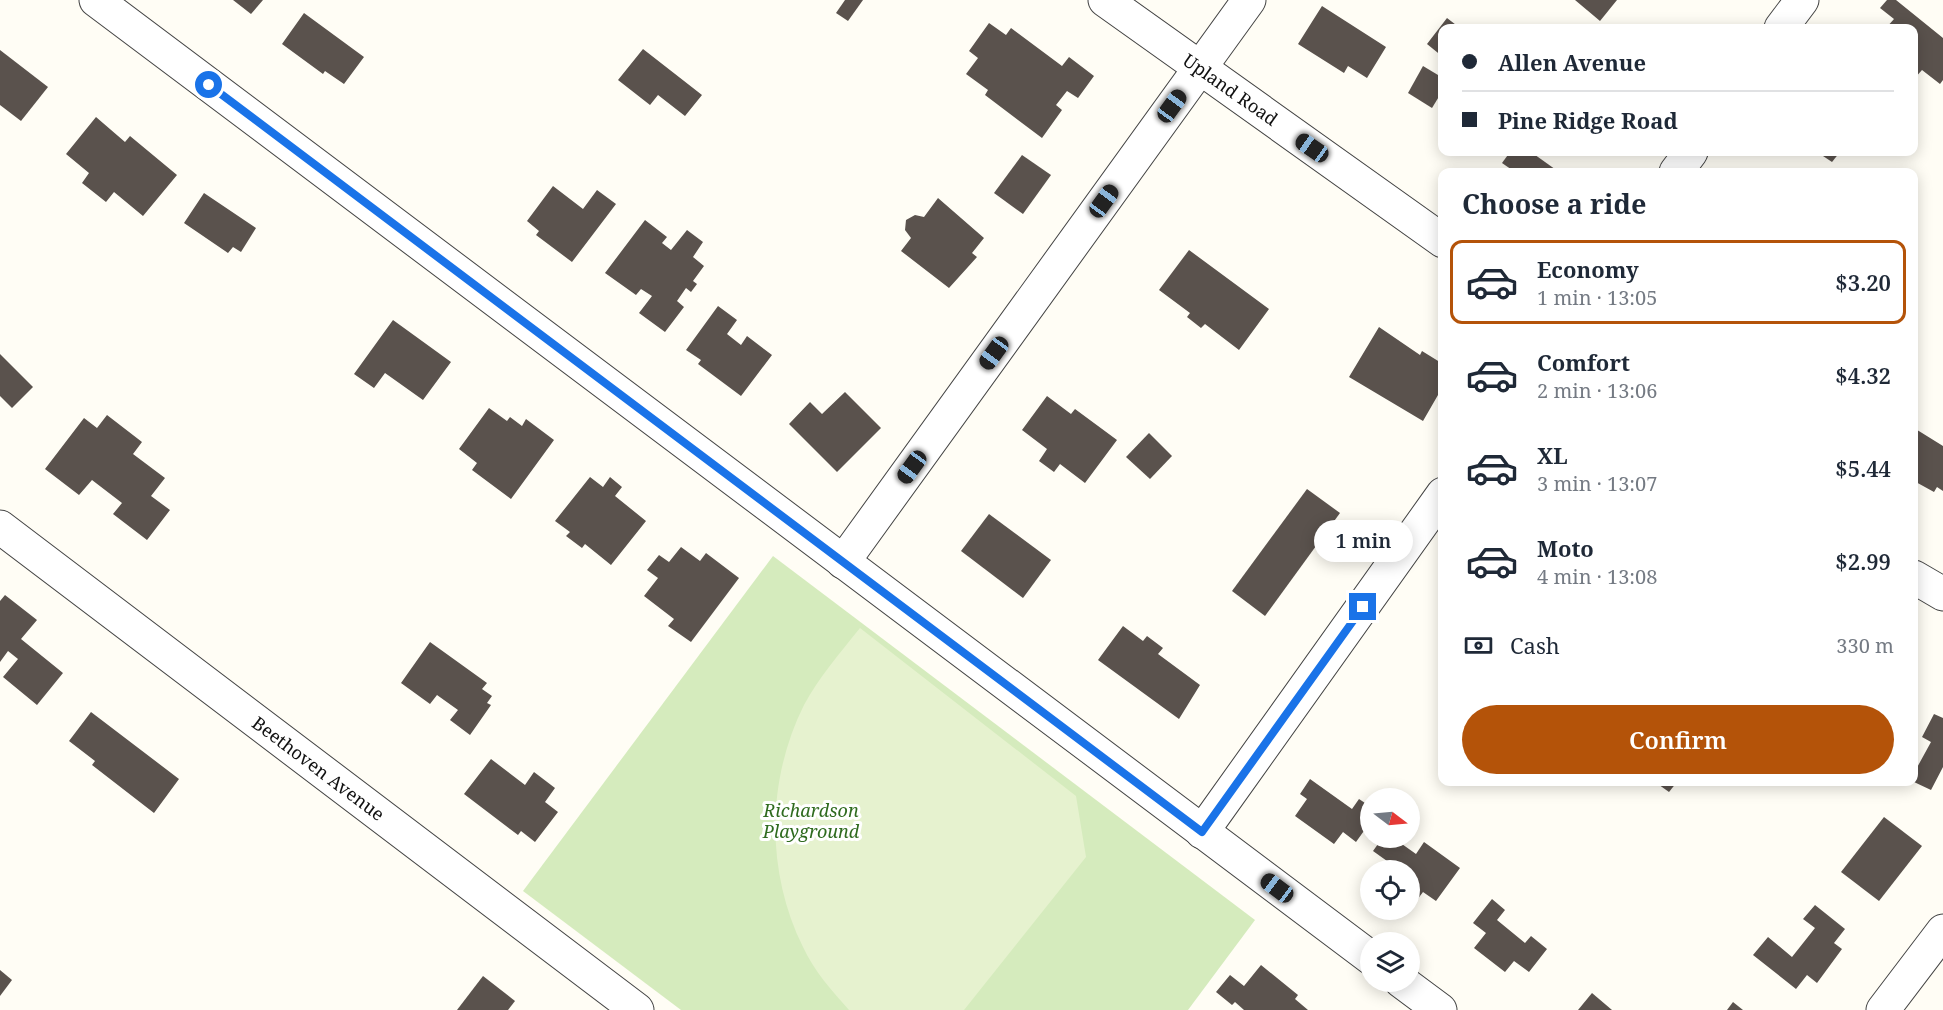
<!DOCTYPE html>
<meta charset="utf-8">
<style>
:root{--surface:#fff;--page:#f6f6f7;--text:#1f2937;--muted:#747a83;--line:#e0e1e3;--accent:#b45309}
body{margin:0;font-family:"Noto Serif",serif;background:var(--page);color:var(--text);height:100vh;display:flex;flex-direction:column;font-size:22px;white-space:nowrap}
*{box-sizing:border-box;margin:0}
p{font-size:20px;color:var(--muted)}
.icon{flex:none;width:33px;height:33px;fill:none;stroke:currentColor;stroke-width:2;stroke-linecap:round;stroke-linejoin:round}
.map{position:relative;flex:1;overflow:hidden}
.details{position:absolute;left:1438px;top:168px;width:480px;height:618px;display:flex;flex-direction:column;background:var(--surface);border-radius:12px;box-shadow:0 3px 15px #0003}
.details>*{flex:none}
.banner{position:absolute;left:1438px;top:24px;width:480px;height:132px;border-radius:12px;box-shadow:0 3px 15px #0003;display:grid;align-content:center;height:132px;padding:0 24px;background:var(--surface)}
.needle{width:39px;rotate:106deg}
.tools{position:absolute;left:1360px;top:788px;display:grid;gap:12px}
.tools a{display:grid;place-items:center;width:60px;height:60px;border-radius:50%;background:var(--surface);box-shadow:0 3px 15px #0003;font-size:30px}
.end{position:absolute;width:27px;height:27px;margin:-14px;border:8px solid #1a73e8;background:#fff;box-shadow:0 0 0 3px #fff}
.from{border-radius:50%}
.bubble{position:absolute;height:42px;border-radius:21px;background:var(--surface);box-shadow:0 3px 15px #0003;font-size:20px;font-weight:600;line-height:42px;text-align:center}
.car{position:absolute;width:18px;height:36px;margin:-18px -9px;border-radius:8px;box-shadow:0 0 4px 2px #0007;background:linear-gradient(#222 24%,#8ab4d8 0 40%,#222 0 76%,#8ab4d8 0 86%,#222 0)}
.banner b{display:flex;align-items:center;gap:21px;height:57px;font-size:22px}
.banner b+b{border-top:2px solid var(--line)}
.banner i{width:15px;height:15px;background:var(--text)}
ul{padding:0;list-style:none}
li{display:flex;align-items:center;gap:18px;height:84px;margin:0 12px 9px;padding:0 12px;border:3px solid transparent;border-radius:12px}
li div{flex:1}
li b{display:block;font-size:22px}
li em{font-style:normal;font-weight:600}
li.current{border-color:var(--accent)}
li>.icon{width:54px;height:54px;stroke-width:1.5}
h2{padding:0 24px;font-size:27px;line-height:72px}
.pay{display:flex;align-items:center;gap:15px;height:66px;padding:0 24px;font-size:22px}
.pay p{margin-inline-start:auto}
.button{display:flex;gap:12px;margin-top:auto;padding:12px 24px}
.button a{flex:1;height:69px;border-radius:36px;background:var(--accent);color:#fff;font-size:24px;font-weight:600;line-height:69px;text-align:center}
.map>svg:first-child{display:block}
.green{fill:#d5ebbd}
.pitch{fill:#e6f2cf}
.building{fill:#5a524d}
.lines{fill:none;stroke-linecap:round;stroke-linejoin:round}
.minor-casing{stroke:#444;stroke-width:35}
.minor{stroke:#fff;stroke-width:33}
.route{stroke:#1a73e8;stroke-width:8}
.labels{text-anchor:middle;stroke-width:6;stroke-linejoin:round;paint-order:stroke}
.street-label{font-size:18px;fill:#111;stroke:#fff}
.park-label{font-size:18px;font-style:italic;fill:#2f6b1f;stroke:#fff}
</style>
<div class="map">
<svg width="1943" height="1010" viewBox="0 0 1943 1010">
<rect width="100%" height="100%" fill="#fffdf5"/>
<path class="green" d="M 773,556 L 1255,920 L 1188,1010 L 681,1010 L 523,891 Z"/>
<path class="pitch" d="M 860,628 L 1076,796 L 1086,857 L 964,1010 L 849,1010 C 832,991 814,971 803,947 C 766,872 766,781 804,705 C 819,677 840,653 860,628 Z"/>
<g class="building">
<path d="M 233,0 L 263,0 L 251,14 Z"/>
<path d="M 845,0 L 863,0 L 848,21 L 836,13 Z"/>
<path d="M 1575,0 L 1617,0 L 1600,21 Z"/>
<path d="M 1887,0 L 1896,0 L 1943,38 L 1943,80 L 1940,84 L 1922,70 L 1914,79 L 1914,28 L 1886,28 L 1894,19 L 1880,8 Z"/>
<path d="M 1322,6 L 1386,47 L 1367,78 L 1348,66 L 1344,73 L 1298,44 Z"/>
<path d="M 304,13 L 364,57 L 344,84 L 325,71 L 323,74 L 282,44 Z"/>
<path d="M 1447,18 L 1460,28 L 1443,28 L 1443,57 L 1427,44 Z"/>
<path d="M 989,23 L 1006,35 L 1011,28 L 1062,66 L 1069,57 L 1094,76 L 1078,98 L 1067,91 L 1056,105 L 1062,110 L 1042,138 L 985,95 L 988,90 L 966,74 L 978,58 L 969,51 Z"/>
<path d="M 643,49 L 702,95 L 685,116 L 658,95 L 650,105 L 618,80 Z"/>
<path d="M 0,50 L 48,87 L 21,121 L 0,105 Z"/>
<path d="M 1423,66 L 1443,78 L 1443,90 L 1432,108 L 1408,93 Z"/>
<path d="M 96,117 L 125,142 L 130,136 L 177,175 L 143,216 L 114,192 L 106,202 L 82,183 L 89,173 L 66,154 Z"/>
<path d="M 1510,152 L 1531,152 L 1559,172 L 1515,172 L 1502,163 Z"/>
<path d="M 1817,152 L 1840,152 L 1832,162 Z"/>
<path d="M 1022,155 L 1051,175 L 1023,214 L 994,193 Z"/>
<path d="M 553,186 L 583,209 L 597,190 L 616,204 L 572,262 L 536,235 L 539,231 L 527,221 Z"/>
<path d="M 204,193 L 256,228 L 241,252 L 233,247 L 228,253 L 184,223 Z"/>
<path d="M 938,198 L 984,238 L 972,253 L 977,257 L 949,288 L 901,251 L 911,238 L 905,230 L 906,220 L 915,215 L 924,217 Z"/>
<path d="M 645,220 L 667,237 L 662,243 L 671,250 L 687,230 L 703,242 L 693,257 L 704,266 L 693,281 L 697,284 L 691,292 L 686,288 L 677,301 L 684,307 L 665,332 L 639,313 L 652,296 L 641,289 L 636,295 L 605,273 Z"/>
<path d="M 1189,250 L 1269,309 L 1239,350 L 1205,324 L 1201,328 L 1187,317 L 1190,313 L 1159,290 Z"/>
<path d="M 718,306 L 737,320 L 727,334 L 741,345 L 747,336 L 772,355 L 741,396 L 698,364 L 701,360 L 686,350 Z"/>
<path d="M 393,320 L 451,362 L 423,400 L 385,373 L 374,388 L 354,374 Z"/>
<path d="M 1379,327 L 1420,355 L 1422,351 L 1443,364 L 1443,398 L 1438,395 L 1423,421 L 1349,377 Z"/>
<path d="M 0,354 L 33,387 L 12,408 L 0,396 Z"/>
<path d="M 845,392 L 881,428 L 837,472 L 789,424 L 810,402 L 822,414 Z"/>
<path d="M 1047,396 L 1071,414 L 1075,409 L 1117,440 L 1085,483 L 1060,464 L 1054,472 L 1039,461 L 1047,449 L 1022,430 Z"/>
<path d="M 489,408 L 507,421 L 510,417 L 522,426 L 526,419 L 554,440 L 511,499 L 472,470 L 477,463 L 459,449 Z"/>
<path d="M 107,415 L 142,442 L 133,454 L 165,478 L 151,496 L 170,510 L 147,540 L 113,514 L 122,503 L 92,480 L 79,495 L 45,469 L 84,418 L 97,428 Z"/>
<path d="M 1914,428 L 1943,446 L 1943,491 L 1937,487 L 1934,492 L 1914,481 L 1917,471 L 1914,469 Z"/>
<path d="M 1149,433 L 1172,456 L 1150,479 L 1126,457 Z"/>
<path d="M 590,477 L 603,487 L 610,477 L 622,487 L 615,496 L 646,521 L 611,565 L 585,544 L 582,548 L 566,536 L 570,532 L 555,521 Z"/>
<path d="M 1307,489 L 1340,513 L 1265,616 L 1232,591 Z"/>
<path d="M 989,514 L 1051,560 L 1023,598 L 961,551 Z"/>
<path d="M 681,547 L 700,561 L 706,553 L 739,578 L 691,642 L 668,626 L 674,619 L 644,596 L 658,578 L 647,570 L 659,555 L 669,562 Z"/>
<path d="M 5,595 L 37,620 L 21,639 L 63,673 L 37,705 L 3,677 L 18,659 L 8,651 L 0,662 L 0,601 Z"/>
<path d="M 1123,626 L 1143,641 L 1147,636 L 1163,648 L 1158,654 L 1200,685 L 1179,719 L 1098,660 Z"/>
<path d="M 430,642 L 487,683 L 482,689 L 492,696 L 487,703 L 491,705 L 470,735 L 450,720 L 458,710 L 437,695 L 430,704 L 401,683 Z"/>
<path d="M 91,712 L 179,779 L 154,813 L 92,765 L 95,761 L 69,741 Z"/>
<path d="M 1934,714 L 1943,718 L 1943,767 L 1931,790 L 1914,782 L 1914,773 L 1931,742 L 1922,737 Z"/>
<path d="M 491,759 L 525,785 L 534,772 L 555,788 L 545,802 L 558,812 L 535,842 L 521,831 L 518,835 L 464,794 Z"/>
<path d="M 1310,779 L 1352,809 L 1359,799 L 1371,807 L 1371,821 L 1356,842 L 1343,832 L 1334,844 L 1295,816 L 1307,799 L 1300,794 Z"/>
<path d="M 1655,782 L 1677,782 L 1669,792 Z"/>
<path d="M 1884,817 L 1922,846 L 1879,901 L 1841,872 Z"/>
<path d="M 1383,837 L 1392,837 L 1416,854 L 1424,842 L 1460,868 L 1436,901 L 1423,892 L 1414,904 L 1410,901 L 1410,870 L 1381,870 L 1387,861 L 1373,851 Z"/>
<path d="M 1492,899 L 1505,910 L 1497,920 L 1525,943 L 1531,936 L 1547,949 L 1529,972 L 1514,961 L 1505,972 L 1474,948 L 1486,933 L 1473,923 Z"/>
<path d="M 1815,905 L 1845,929 L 1834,943 L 1842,949 L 1817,983 L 1807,975 L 1796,989 L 1753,955 L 1768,937 L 1792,957 L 1815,928 L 1803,919 Z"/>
<path d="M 1261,965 L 1298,995 L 1295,999 L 1308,1010 L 1244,1010 L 1235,1002 L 1232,1005 L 1216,992 L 1230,975 L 1244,986 Z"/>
<path d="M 0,970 L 12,980 L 0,996 Z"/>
<path d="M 483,976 L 515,1001 L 508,1010 L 457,1010 Z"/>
<path d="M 1592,993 L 1612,1010 L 1578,1010 Z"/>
<path d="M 1733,1002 L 1743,1010 L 1727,1010 Z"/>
</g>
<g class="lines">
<defs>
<g id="minor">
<path d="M 96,0 L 1371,958"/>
<path d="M 1105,0 L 1443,241"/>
<path d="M 1781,28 L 1802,0"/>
<path d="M 1676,172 L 1691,152"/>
<path d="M 0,527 L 637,1010"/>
<path d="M 843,562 L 1249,0"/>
<path d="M 1914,577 L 1943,594"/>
<path d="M 1202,832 L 1443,494"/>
<path d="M 1401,981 L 1440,1010"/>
<path d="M 1883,1010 L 1943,931"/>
</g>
</defs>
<use href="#minor" class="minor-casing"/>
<use href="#minor" class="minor"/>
</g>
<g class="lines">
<path class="route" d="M 209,85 L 1202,832 L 1363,607"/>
</g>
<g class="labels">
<g class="street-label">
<text transform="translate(1230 90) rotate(35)" y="6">Upland Road</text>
<text transform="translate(318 769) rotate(37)" y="6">Beethoven Avenue</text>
</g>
<g class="park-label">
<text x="811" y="817">Richardson<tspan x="811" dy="21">Playground</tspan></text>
</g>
</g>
</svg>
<div class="tools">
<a><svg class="needle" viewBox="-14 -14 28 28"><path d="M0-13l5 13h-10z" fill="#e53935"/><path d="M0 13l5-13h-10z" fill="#747a83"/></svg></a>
<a><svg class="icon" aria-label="locate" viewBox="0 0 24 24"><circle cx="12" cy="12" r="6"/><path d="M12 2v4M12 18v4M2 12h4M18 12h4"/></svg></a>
<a><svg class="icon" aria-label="layers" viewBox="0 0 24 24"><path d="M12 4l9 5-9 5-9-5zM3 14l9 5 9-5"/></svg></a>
</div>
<i class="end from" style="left:209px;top:85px"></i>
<i class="end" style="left:1363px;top:607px"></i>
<div class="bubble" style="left:1314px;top:520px;width:99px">1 min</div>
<i class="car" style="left:1172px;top:106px;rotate:36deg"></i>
<i class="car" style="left:1312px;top:148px;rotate:305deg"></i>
<i class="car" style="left:1104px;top:201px;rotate:36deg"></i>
<i class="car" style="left:994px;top:353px;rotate:216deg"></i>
<i class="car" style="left:912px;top:467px;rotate:216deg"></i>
<i class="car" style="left:1277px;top:888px;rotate:307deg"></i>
<div class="banner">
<b><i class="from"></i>Allen Avenue</b>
<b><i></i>Pine Ridge Road</b>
</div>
<section class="details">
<h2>Choose a ride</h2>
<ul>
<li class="current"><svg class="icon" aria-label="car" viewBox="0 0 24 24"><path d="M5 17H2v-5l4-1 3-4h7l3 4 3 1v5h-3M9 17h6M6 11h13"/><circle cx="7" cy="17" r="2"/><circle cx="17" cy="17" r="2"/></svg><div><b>Economy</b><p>1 min · 13:05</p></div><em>$3.20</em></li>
<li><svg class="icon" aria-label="car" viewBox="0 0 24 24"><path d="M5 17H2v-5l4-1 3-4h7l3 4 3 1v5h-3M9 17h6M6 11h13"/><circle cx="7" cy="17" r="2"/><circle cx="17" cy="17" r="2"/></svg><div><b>Comfort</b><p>2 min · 13:06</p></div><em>$4.32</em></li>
<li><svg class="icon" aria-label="car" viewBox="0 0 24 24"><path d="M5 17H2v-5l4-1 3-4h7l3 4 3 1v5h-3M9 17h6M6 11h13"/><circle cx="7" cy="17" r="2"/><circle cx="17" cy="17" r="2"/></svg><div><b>XL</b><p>3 min · 13:07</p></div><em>$5.44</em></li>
<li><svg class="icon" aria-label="car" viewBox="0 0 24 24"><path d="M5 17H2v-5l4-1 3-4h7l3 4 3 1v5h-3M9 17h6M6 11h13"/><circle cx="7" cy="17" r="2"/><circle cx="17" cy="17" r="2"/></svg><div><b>Moto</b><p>4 min · 13:08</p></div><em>$2.99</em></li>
</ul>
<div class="pay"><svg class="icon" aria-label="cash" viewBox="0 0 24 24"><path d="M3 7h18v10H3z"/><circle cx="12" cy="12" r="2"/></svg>Cash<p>330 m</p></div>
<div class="button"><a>Confirm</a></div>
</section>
</div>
